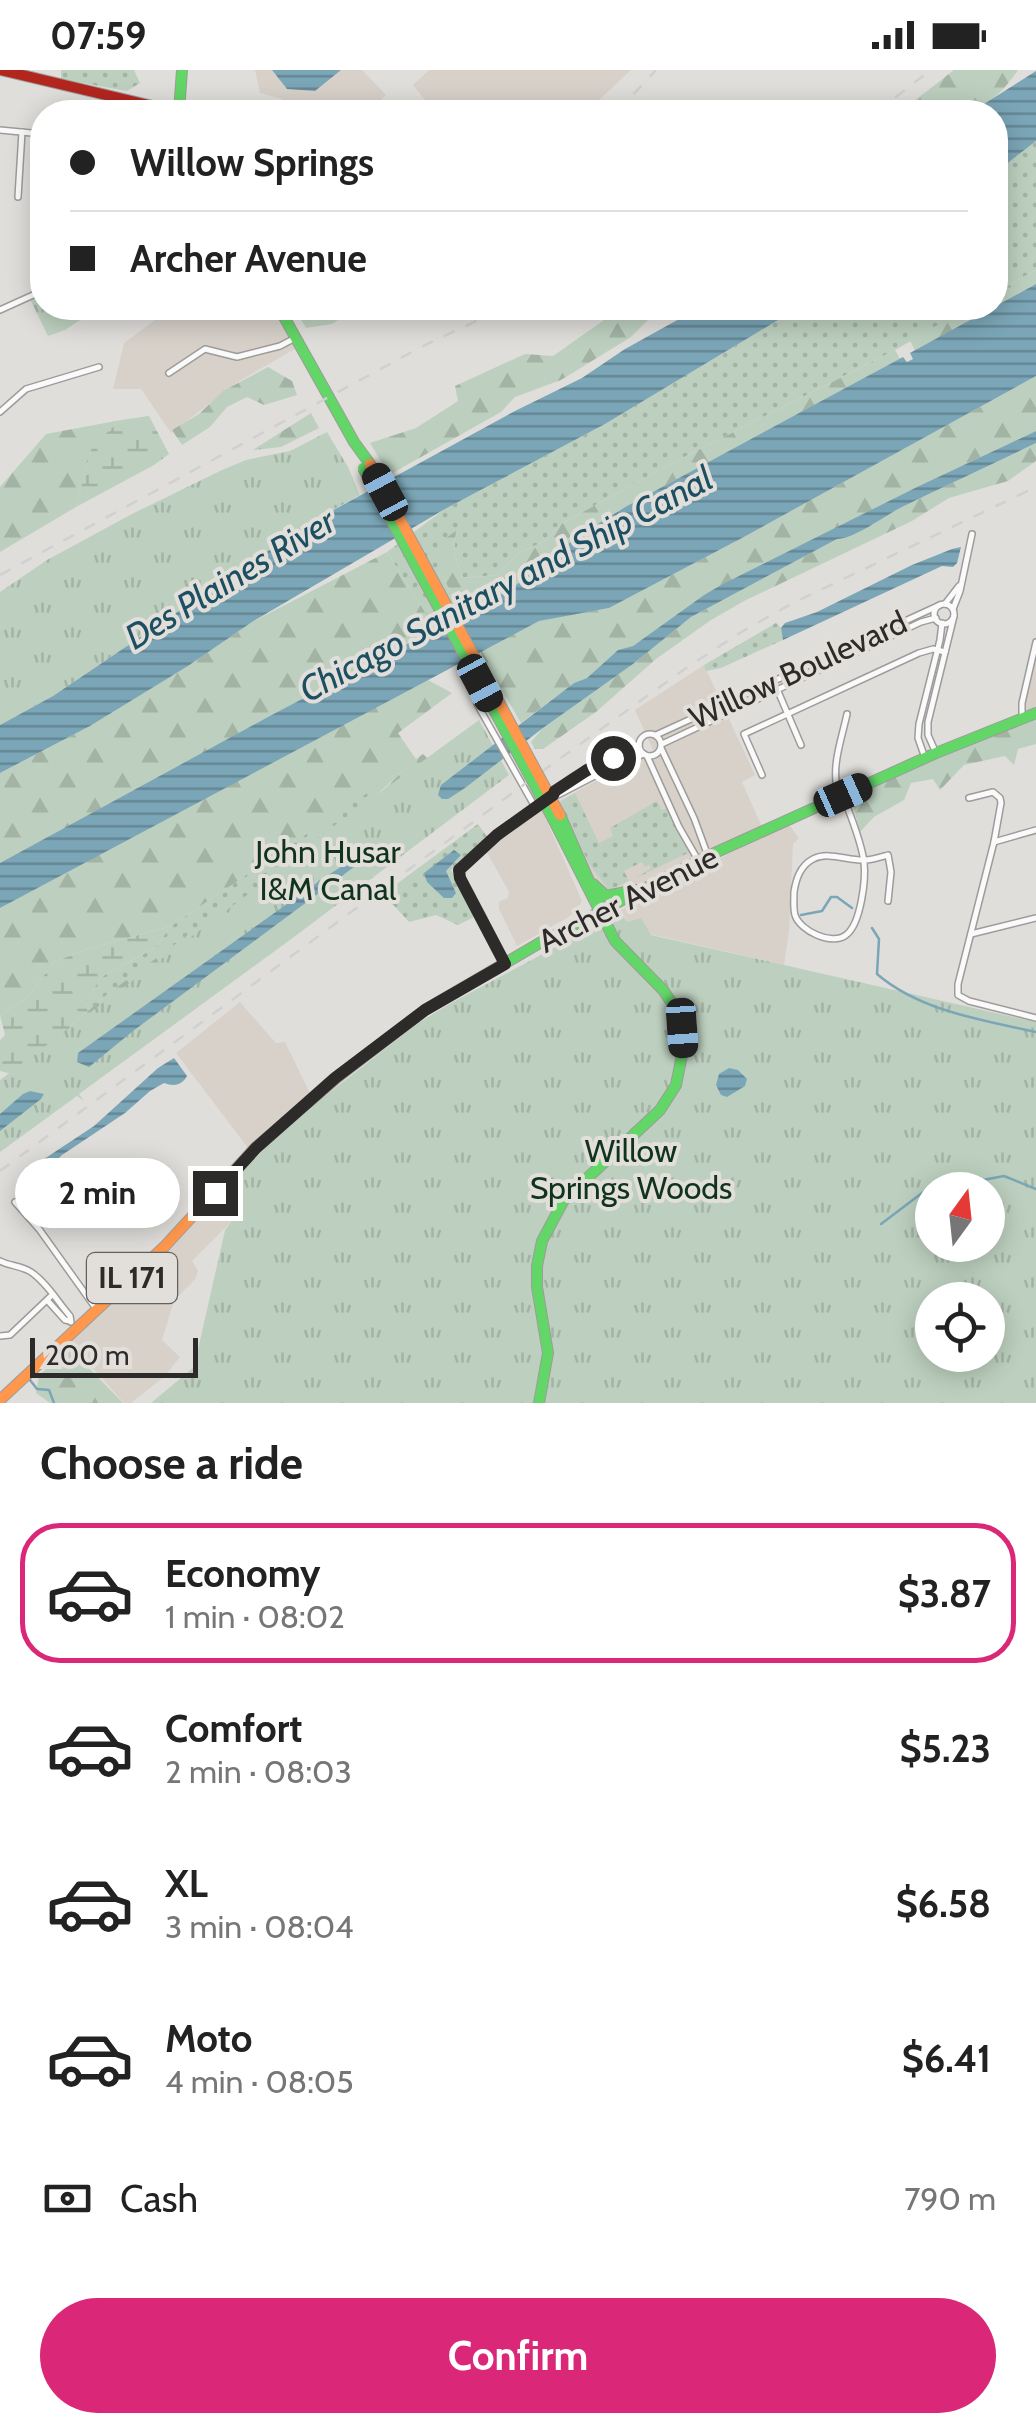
<!DOCTYPE html>
<meta charset="utf-8">
<style>
:root{--surface:#fff;--page:#f6f6f6;--text:#222;--muted:#767676;--line:#e0e0e0;--accent:#db2777}
body{margin:0;font-family:Cabin,sans-serif;background:var(--page);color:var(--text);height:100vh;display:flex;flex-direction:column;font-size:38px;white-space:nowrap}
*{box-sizing:border-box;margin:0}
p{font-size:32px;color:var(--muted)}
.icon{flex:none;width:55px;height:55px;fill:none;stroke:currentColor;stroke-width:2;stroke-linecap:round;stroke-linejoin:round}
.map{position:relative;height:1333px;overflow:hidden}
.sheet{display:flex;flex-direction:column;background:var(--surface);flex:1}
.sheet>*{flex:none}
.top-card{position:absolute;left:30px;top:30px;width:978px;height:220px;border-radius:40px;box-shadow:0 5px 25px #0003;display:grid;align-content:center;height:220px;padding:0 40px;background:var(--surface)}
.needle{width:65px;rotate:15deg}
.tools{position:absolute;left:915px;top:1102px;display:grid;gap:20px}
.tools a{display:grid;place-items:center;width:90px;height:90px;border-radius:50%;background:var(--surface);box-shadow:0 5px 25px #0003;font-size:50px}
.scale{position:absolute;left:30px;bottom:25px;width:168px;box-sizing:border-box;padding-left:10px;border:5px solid #2d2b2a;border-top:0;font-size:28px;line-height:35px;white-space:nowrap;color:#2d2b2a;-webkit-text-stroke:8px #e2ded9;paint-order:stroke}
.end{position:absolute;width:45px;height:45px;margin:-22px;border:12px solid #2d2b2a;background:#fff;box-shadow:0 0 0 5px #fff}
.from{border-radius:50%}
.bubble{position:absolute;height:70px;border-radius:35px;background:var(--surface);box-shadow:0 5px 25px #0003;font-size:32px;font-weight:800;line-height:70px;text-align:center}
.car{position:absolute;width:30px;height:60px;margin:-30px -15px;border-radius:12px;box-shadow:0 0 8px 2px #0007;background:linear-gradient(#222 24%,#8ab4d8 0 40%,#222 0 76%,#8ab4d8 0 86%,#222 0)}
.top-card b{display:flex;align-items:center;gap:35px;height:95px;font-size:38px}
.top-card b+b{border-top:2px solid var(--line)}
.top-card i{width:25px;height:25px;background:var(--text)}
ul{padding:0;list-style:none}
li{display:flex;align-items:center;gap:30px;height:140px;margin:0 20px 15px;padding:0 20px;border:5px solid transparent;border-radius:40px}
li div{flex:1}
li b{display:block;font-size:38px}
li em{font-style:normal;font-weight:800}
li.current{border-color:var(--accent)}
li>.icon{width:90px;height:90px;stroke-width:1.5}
h2{padding:0 40px;font-size:45px;line-height:120px}
.pay{display:flex;align-items:center;gap:25px;height:110px;padding:0 40px;font-size:38px}
.pay p{margin-inline-start:auto}
.primary-button{display:flex;gap:20px;margin-top:auto;padding:20px 40px}
.primary-button a{flex:1;height:115px;border-radius:60px;background:var(--accent);color:#fff;font-size:40px;font-weight:800;line-height:115px;text-align:center}
.status{display:flex;justify-content:space-between;align-items:center;height:70px;padding:0 50px;background:var(--surface);direction:ltr}
.status svg{height:28px;fill:currentColor}
.map>svg:first-child{display:block}
.built{fill:#d7d1ca}
.grass{fill:url(#grass-dots)}
.forest{fill:url(#forest-firs)}
.wetland{fill:url(#wetland-marsh)}
.park{fill:url(#park-tufts);fill-rule:evenodd}
.water{fill:url(#water-rules)}
.lines{fill:none;stroke-linecap:round;stroke-linejoin:round}
.stream{stroke:#7ba6b7;stroke-width:2.5}
.street-casing{stroke:#9d9c9a;stroke-width:8}
.fast-casing{stroke:#9d9c9a;stroke-width:12}
.slow-casing{stroke:#9d9c9a;stroke-width:12}
.jam-casing{stroke:#9d9c9a;stroke-width:12}
.street{stroke:#fafafa;stroke-width:5}
.fast{stroke:#63d668;stroke-width:10}
.slow{stroke:#ff974d;stroke-width:10}
.jam{stroke:#b3261e;stroke-width:10}
.rail{stroke:#d1d0d0;stroke-width:2.5;stroke-dasharray:12 12;stroke-linecap:butt}
.fast-bridge-casing{stroke:#9d9c9a;stroke-width:12;stroke-linecap:butt}
.slow-bridge-casing{stroke:#9d9c9a;stroke-width:12;stroke-linecap:butt}
.fast-bridge{stroke:#63d668;stroke-width:10}
.slow-bridge{stroke:#ff974d;stroke-width:10}
.route{stroke:#2d2b2a;stroke-width:12}
.labels{text-anchor:middle;stroke-width:8;stroke-linejoin:round;paint-order:stroke}
.shield{fill:#e2ded9;stroke:#63615e;stroke-width:2.5}
.shield-label{font-size:30px;font-weight:bold;fill:#2d2b2a}
.street-label{font-size:32px;fill:#2d2b2a;stroke:#e2ded9}
.park-label{font-size:32px;fill:#10341b;stroke:#e2ded9}
.water-label{font-size:35px;font-style:italic;fill:#1c4f62;stroke:#e2ded9}
</style>
<div class="status"><b>07:59</b><svg viewBox="0 0 49 12"><path d="M0 12V9h3v3zM5 12V6h3v6zM10 12V3h3v9zM15 12V0h3v12zM26 1h20v11H26zM47 4h2v5h-2z"/></svg></div>
<div class="map">
<svg width="1036" height="1333" viewBox="0 0 1036 1333">
<defs>
<pattern id="grass-dots" width="8" height="8" patternUnits="userSpaceOnUse" patternTransform="scale(2.5)"><rect width="8" height="8" fill="#bdd0bf"/><path d="M2 2h.1M6 6h.1" fill="none" stroke="#a3b3a4" stroke-width="1.8" stroke-linecap="round"/></pattern>
<pattern id="forest-firs" width="22" height="20" patternUnits="userSpaceOnUse" patternTransform="scale(2.5)"><rect width="22" height="20" fill="#bdd0bf"/><path d="M5 1l3.5 6h-7zM16 11l3.5 6h-7z" fill="#a3b3a4"/></pattern>
<pattern id="wetland-marsh" width="20" height="14" patternUnits="userSpaceOnUse" patternTransform="scale(2.5)"><rect width="20" height="14" fill="#bdd0bf"/><path d="M1 5h8M5 5V1M11 12h8M15 12V8" fill="none" stroke="#a3b3a4"/></pattern>
<pattern id="park-tufts" width="24" height="20" patternUnits="userSpaceOnUse" patternTransform="scale(2.5)"><rect width="24" height="20" fill="#bdd0bf"/><path d="M3 7l-1-3M5 7V3M7 7l1-3M15 17l-1-3M17 17v-4M19 17l1-3" fill="none" stroke="#a3b3a4"/></pattern>
<pattern id="water-rules" width="6" height="5" patternUnits="userSpaceOnUse" patternTransform="scale(2.5)"><rect width="6" height="5" fill="#7ba6b7"/><path d="M0 2.5h6" fill="none" stroke="#658795"/></pattern>
</defs>
<rect width="100%" height="100%" fill="#e0dedb"/>
<g class="built">
<path d="M 255,0 L 362,0 L 386,25 L 368,42 L 277,42 L 282,29 L 260,23 Z"/>
<path d="M 429,0 L 631,0 L 586,42 L 435,42 L 413,15 Z"/>
<path d="M 171,238 L 276,238 L 300,276 L 236,313 L 171,363 L 141,319 L 113,319 L 124,273 Z"/>
<path d="M 1036,576 L 1036,645 L 1020,647 Z"/>
<path d="M 704,595 L 755,705 L 742,712 L 763,759 L 602,838 L 598,820 L 557,732 L 653,680 L 635,640 Z"/>
<path d="M 541,738 L 582,831 L 576,841 L 567,848 L 517,876 L 499,839 L 499,832 L 508,828 L 509,822 L 485,779 Z"/>
<path d="M 788,753 L 799,768 L 793,774 L 789,861 L 784,895 L 650,864 L 627,852 L 621,840 Z"/>
<path d="M 240,932 L 276,973 L 285,972 L 310,1023 L 248,1078 L 176,983 Z"/>
<path d="M 234,1108 L 240,1117 L 240,1143 L 192,1191 L 198,1201 L 196,1208 L 174,1231 L 162,1270 L 180,1287 L 165,1306 L 131,1333 L 124,1333 L 69,1271 L 137,1207 Z"/>
</g>
<g class="grass">
<path d="M 61,0 L 134,0 L 140,13 L 127,21 L 61,9 Z"/>
<path d="M 1036,71 L 1036,200 L 995,223 L 995,103 Z"/>
<path d="M 798,238 L 969,238 L 895,280 L 661,399 L 561,454 L 547,470 L 519,483 L 496,505 L 462,508 L 454,482 L 456,462 L 441,504 L 463,544 L 435,558 L 387,482 L 445,439 L 605,354 Z"/>
<path d="M 776,553 L 781,558 L 783,570 L 721,598 L 706,601 L 704,595 Z"/>
<path d="M 416,689 L 314,782 L 109,923 L 88,941 L 83,936 L 101,907 L 155,878 L 171,856 Z"/>
<path d="M 575,723 L 599,773 L 613,766 L 610,758 L 657,731 L 662,740 L 667,738 L 690,782 L 634,809 L 651,798 L 649,795 L 645,797 L 642,792 L 624,801 L 629,811 L 609,820 L 589,794 L 560,732 Z"/>
<path d="M 478,754 L 488,768 L 451,800 L 476,846 L 458,855 L 436,845 L 409,852 L 383,824 Z"/>
</g>
<g class="forest">
<path d="M 954,0 L 1018,0 C 983,52 956,42 900,42 Z"/>
<path d="M 1036,200 L 1036,214 L 995,236 L 995,223 Z"/>
<path d="M 294,238 L 357,238 L 332,254 L 306,258 Z"/>
<path d="M 621,238 L 664,238 L 652,246 L 631,267 L 561,310 L 515,327 L 501,342 L 389,405 L 370,373 L 416,358 L 458,331 L 455,316 L 525,284 L 553,286 Z"/>
<path d="M 969,238 L 993,238 L 915,281 L 910,270 Z"/>
<path d="M 895,280 L 900,289 L 627,436 L 578,466 L 511,519 L 463,544 L 441,504 L 440,472 L 456,461 L 454,482 L 462,508 L 496,505 L 519,483 L 547,470 L 561,454 L 661,399 Z"/>
<path d="M 268,297 L 292,311 L 297,325 L 264,335 L 247,327 L 227,337 L 210,357 L 182,375 L 172,360 L 199,344 L 223,321 Z"/>
<path d="M 1036,306 L 1036,361 L 919,416 L 704,525 L 633,576 L 618,580 L 587,608 L 574,613 L 521,653 L 480,582 L 539,550 L 609,538 L 742,468 Z"/>
<path d="M 311,343 L 319,358 L 281,377 L 253,380 Z"/>
<path d="M 121,350 L 92,377 L 76,437 L 0,482 L 0,417 L 46,364 Z"/>
<path d="M 1036,373 L 1036,391 L 1008,411 L 949,428 L 912,451 L 746,530 L 711,550 L 656,589 L 596,642 L 543,679 L 535,679 L 531,672 L 543,658 L 633,594 L 691,547 L 837,469 C 854,469 883,447 900,438 C 945,416 991,395 1036,373 Z"/>
<path d="M 387,482 L 435,558 L 0,793 L 0,703 L 90,656 L 188,596 L 252,552 Z"/>
<path d="M 428,610 L 452,623 L 398,663 L 416,689 L 423,684 L 431,692 L 25,995 L 109,923 L 205,852 L 215,853 L 370,733 L 410,694 L 171,856 L 85,880 L 54,892 L 27,928 L 0,945 L 0,838 L 104,780 Z"/>
<path d="M 1036,648 L 1036,674 L 1018,679 L 1014,695 L 1005,686 L 964,695 L 940,720 L 933,709 L 911,713 L 904,730 L 874,747 L 860,762 L 853,736 L 854,723 L 954,678 Z"/>
<path d="M 77,1273 L 79,1288 L 123,1333 L 50,1333 L 36,1323 L 39,1305 Z"/>
</g>
<g class="wetland">
<path d="M 149,346 L 169,384 L 154,395 L 76,437 L 92,376 L 121,350 Z"/>
<path d="M 171,856 L 155,878 L 101,907 L 84,935 L 88,941 L 25,995 L 12,1004 L 0,1001 L 0,970 L 5,965 L 0,945 L 27,928 L 54,892 L 85,880 Z"/>
</g>
<g class="park">
<path d="M 42,225 L 42,238 L 98,238 L 65,260 L 48,266 L 31,231 Z"/>
<path d="M 327,362 L 348,397 L 360,425 L 308,454 L 53,626 L 0,655 L 0,522 L 47,490 L 132,444 L 222,400 L 246,390 L 290,381 Z"/>
<path d="M 479,650 L 509,705 L 290,870 L 79,1024 L 84,1031 L 77,1026 L 0,1082 L 0,1010 L 295,789 L 305,777 Z"/>
<path d="M 623,846 L 627,852 L 641,848 L 651,865 L 1036,952 L 1036,1333 L 151,1333 L 194,1297 L 225,1160 C 239,1143 246,1129 234,1108 L 292,1052 L 418,953 L 451,933 L 595,856 L 600,856 ZM 932,1120 L 988,1120 L 988,1175 L 932,1175 ZM 932,1230 L 988,1230 L 988,1285 L 932,1285 Z"/>
</g>
<g class="water">
<path d="M 272,0 L 341,0 L 315,21 L 287,19 Z"/>
<path d="M 1036,1 L 1036,71 L 995,103 L 995,42 L 966,42 L 984,34 Z"/>
<path d="M 1036,214 L 1036,306 L 742,468 L 609,538 L 539,551 L 0,838 L 0,793 L 268,647 L 511,519 L 578,466 L 627,436 L 903,287 L 907,292 L 913,289 L 910,283 Z"/>
<path d="M 699,238 L 798,238 L 605,354 L 445,439 L 252,552 L 188,596 L 90,656 L 0,703 L 0,655 L 53,626 L 308,454 L 515,341 L 582,308 L 625,279 Z"/>
<path d="M 1036,361 L 1036,373 C 991,395 945,416 900,438 C 883,447 854,469 837,469 L 691,547 L 633,594 L 543,658 L 465,718 L 448,729 L 442,729 L 438,725 L 441,715 L 574,613 L 587,608 L 618,580 L 633,576 L 704,525 L 723,514 L 919,416 Z"/>
<path d="M 961,477 L 957,493 L 953,497 L 942,496 L 783,570 L 781,558 L 785,553 L 817,542 L 912,495 L 952,479 Z"/>
<path d="M 371,778 L 370,785 L 133,961 L 89,997 L 77,992 L 78,983 L 325,807 Z"/>
<path d="M 454,780 L 461,785 L 446,801 L 456,823 L 452,828 L 444,828 L 427,812 L 424,803 Z"/>
<path d="M 174,988 L 187,1006 C 182,1015 174,1017 164,1013 L 150,1021 L 125,1043 L 62,1085 L 40,1107 L 37,1124 L 34,1125 C 27,1120 23,1114 21,1106 L 23,1103 L 94,1056 L 158,998 Z"/>
<path d="M 729,998 L 738,1000 L 747,1009 L 745,1016 L 727,1027 L 721,1025 L 716,1015 L 719,1004 Z"/>
<path d="M 30,1021 L 44,1024 L 41,1029 L 0,1061 L 0,1044 L 23,1024 Z"/>
</g>
<g class="lines">
<g class="stream">
<path d="M 801,845 L 822,841 L 831,827 L 837,827 L 852,838"/>
<path d="M 872,858 L 879,869 L 877,904 C 920,941 982,950 1036,962"/>
<path d="M 881,1154 L 926,1120 L 958,1120 L 967,1113 L 1004,1106 L 1036,1119"/>
<path d="M 30,1310 L 37,1319 L 49,1320 L 54,1333"/>
</g>
<defs>
<g id="street">
<path d="M 0,60 L 42,64"/>
<path d="M 18,127 L 22,62"/>
<path d="M 0,240 L 42,221"/>
<path d="M 169,303 L 205,279 L 237,287 L 280,276 L 297,267"/>
<path d="M 0,342 L 26,319 L 99,297"/>
<path d="M 945,534 L 959,516"/>
<circle cx="944" cy="544" r="10"/>
<path d="M 953,539 L 960,521 L 972,464"/>
<path d="M 777,619 L 801,675"/>
<path d="M 477,634 L 535,737"/>
<path d="M 1022,648 L 1022,633 L 1036,572"/>
<circle cx="650" cy="675" r="11"/>
<path d="M 656,665 L 940,535"/>
<path d="M 662,674 L 921,552 L 936,548"/>
<path d="M 661,678 L 694,748 L 708,786"/>
<path d="M 936,683 L 928,665 L 928,652 L 954,546"/>
<path d="M 647,686 L 679,757 L 698,790"/>
<path d="M 925,688 L 918,668 L 919,654 L 940,570 L 942,553"/>
<path d="M 762,705 L 744,664 L 919,583 L 933,579 L 945,582"/>
<path d="M 553,725 L 558,725 L 616,695 L 644,684"/>
<path d="M 843,725 C 850,746 861,769 864,792 C 866,809 861,854 846,865 C 832,876 800,861 795,845 C 793,838 794,828 794,822 C 796,809 800,796 813,789 C 829,781 848,791 865,790 C 872,790 881,787 888,785 L 891,802 L 888,831"/>
<path d="M 839,726 C 830,698 841,672 847,644"/>
<path d="M 969,728 L 993,722 L 1000,728 L 1001,733 L 994,772 L 958,914 L 958,925 L 969,931 L 1036,948"/>
<path d="M 994,772 L 1036,760"/>
<path d="M 971,864 L 1036,848"/>
<path d="M 505,893 L 460,808 L 459,803 L 461,796 L 497,765 L 553,725 C 572,698 613,693 639,674"/>
<path d="M 15,1132 L 39,1159 L 97,1240"/>
<path d="M 0,1191 C 10,1196 22,1196 31,1202 C 46,1212 58,1232 70,1246 L 71,1252"/>
<path d="M 47,1230 L 65,1250 L 70,1251"/>
<path d="M 0,1266 L 10,1265 L 51,1226"/>
</g>
<g id="fast">
<path d="M 179,42 L 182,0"/>
<path d="M 279,238 L 354,372 L 370,394"/>
<path d="M 560,745 L 600,836"/>
<path d="M 593,814 L 606,826 L 636,820"/>
<path d="M 339,1006 L 425,940 L 543,871 L 708,786 L 936,683 L 1036,643"/>
<path d="M 539,1333 L 548,1283 L 537,1217 L 537,1196 L 542,1171 L 564,1130 L 660,1040 L 676,1015 L 683,980 L 681,958 L 672,933 L 663,920 L 615,871 L 553,749"/>
</g>
<path id="slow" d="M 0,1330 L 164,1177 L 255,1078 L 339,1006"/>
<path id="jam" d="M 1,0 L 178,42"/>
</defs>
<use href="#street" class="street-casing"/>
<use href="#fast" class="fast-casing"/>
<use href="#slow" class="slow-casing"/>
<use href="#jam" class="jam-casing"/>
<use href="#street" class="street"/>
<use href="#fast" class="fast"/>
<use href="#slow" class="slow"/>
<use href="#jam" class="jam"/>
<g class="rail">
<path d="M 617,42 L 656,0"/>
<path d="M 876,42 L 931,0"/>
<path d="M 0,505 L 423,276 L 504,238"/>
<path d="M 0,1101 L 522,716 L 689,596 L 743,561 L 793,533 L 1036,417"/>
</g>
<defs>
<path id="fast-bridge" d="M 363,398 L 553,749"/>
<path id="slow-bridge" d="M 370,394 L 560,745"/>
</defs>
<use href="#fast-bridge" class="fast-bridge-casing"/>
<use href="#slow-bridge" class="slow-bridge-casing"/>
<use href="#fast-bridge" class="fast-bridge"/>
<use href="#slow-bridge" class="slow-bridge"/>
</g>
<g class="lines">
<path class="route" d="M 215,1123 L 256,1078 L 335,1008 L 425,940 L 505,894 L 460,808 L 459,800 L 497,765 L 553,725 L 555,721 L 587,700 L 613,688"/>
</g>
<g class="labels">
<rect class="shield" x="87" y="1183" width="90" height="50" rx="8"/>
<g class="shield-label">
<text x="132" y="1218">IL 171</text>
</g>
<g class="street-label">
<text transform="translate(798 600) rotate(-25)" y="11">Willow Boulevard</text>
<text transform="translate(628 829) rotate(-27)" y="11">Archer Avenue</text>
</g>
<g class="park-label">
<text x="328" y="793">John Husar<tspan x="328" dy="37">I&amp;M Canal</tspan></text>
<text x="631" y="1092">Willow<tspan x="631" dy="37">Springs Woods</tspan></text>
</g>
<g class="water-label">
<text transform="translate(230 509) rotate(-31)" y="12">Des Plaines River</text>
<text transform="translate(506 514) rotate(-28)" y="12">Chicago Sanitary and Ship Canal</text>
</g>
</g>
</svg>
<div class="tools">
<a><svg class="needle" viewBox="-14 -14 28 28"><path d="M0-13l5 13h-10z" fill="#e53935"/><path d="M0 13l5-13h-10z" fill="#767676"/></svg></a>
<a><svg class="icon" aria-label="locate" viewBox="0 0 24 24"><circle cx="12" cy="12" r="6"/><path d="M12 2v4M12 18v4M2 12h4M18 12h4"/></svg></a>
</div>
<div class="scale">200 m</div>
<i class="end from" style="left:613px;top:688px"></i>
<i class="end" style="left:215px;top:1123px"></i>
<div class="bubble" style="left:15px;top:1088px;width:165px">2 min</div>
<i class="car" style="left:385px;top:422px;rotate:332deg"></i>
<i class="car" style="left:480px;top:613px;rotate:152deg"></i>
<i class="car" style="left:843px;top:725px;rotate:66deg"></i>
<i class="car" style="left:682px;top:958px;rotate:176deg"></i>
<div class="top-card">
<b><i class="from"></i>Willow Springs</b>
<b><i></i>Archer Avenue</b>
</div>
</div>
<section class="sheet">
<h2>Choose a ride</h2>
<ul>
<li class="current"><svg class="icon" aria-label="car" viewBox="0 0 24 24"><path d="M5 17H2v-5l4-1 3-4h7l3 4 3 1v5h-3M9 17h6M6 11h13"/><circle cx="7" cy="17" r="2"/><circle cx="17" cy="17" r="2"/></svg><div><b>Economy</b><p>1 min · 08:02</p></div><em>$3.87</em></li>
<li><svg class="icon" aria-label="car" viewBox="0 0 24 24"><path d="M5 17H2v-5l4-1 3-4h7l3 4 3 1v5h-3M9 17h6M6 11h13"/><circle cx="7" cy="17" r="2"/><circle cx="17" cy="17" r="2"/></svg><div><b>Comfort</b><p>2 min · 08:03</p></div><em>$5.23</em></li>
<li><svg class="icon" aria-label="car" viewBox="0 0 24 24"><path d="M5 17H2v-5l4-1 3-4h7l3 4 3 1v5h-3M9 17h6M6 11h13"/><circle cx="7" cy="17" r="2"/><circle cx="17" cy="17" r="2"/></svg><div><b>XL</b><p>3 min · 08:04</p></div><em>$6.58</em></li>
<li><svg class="icon" aria-label="car" viewBox="0 0 24 24"><path d="M5 17H2v-5l4-1 3-4h7l3 4 3 1v5h-3M9 17h6M6 11h13"/><circle cx="7" cy="17" r="2"/><circle cx="17" cy="17" r="2"/></svg><div><b>Moto</b><p>4 min · 08:05</p></div><em>$6.41</em></li>
</ul>
<div class="pay"><svg class="icon" aria-label="cash" viewBox="0 0 24 24"><path d="M3 7h18v10H3z"/><circle cx="12" cy="12" r="2"/></svg>Cash<p>790 m</p></div>
<div class="primary-button"><a>Confirm</a></div>
</section>
